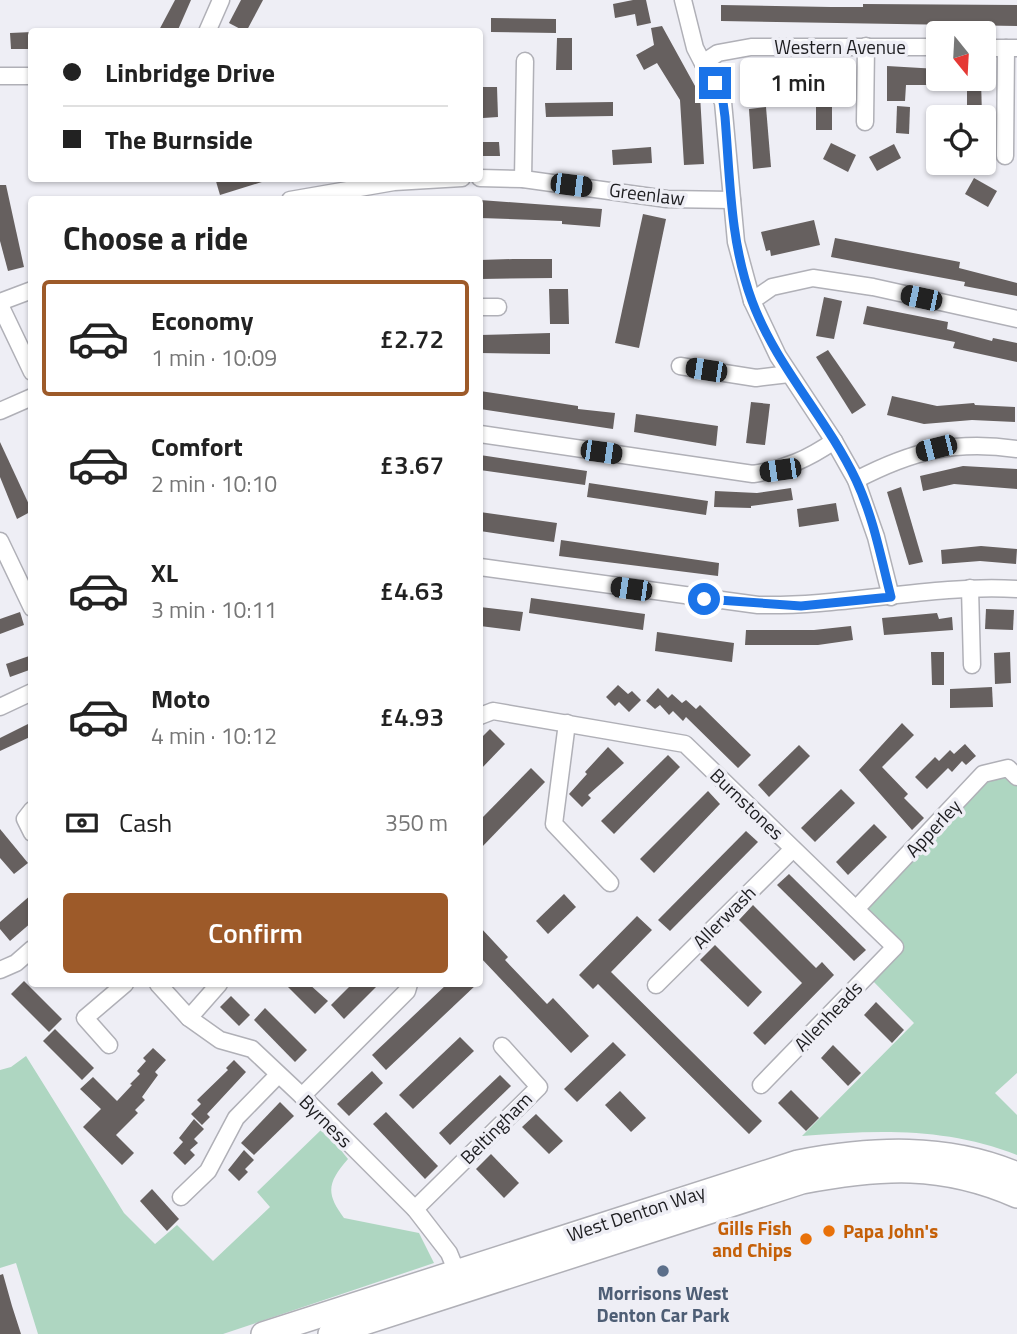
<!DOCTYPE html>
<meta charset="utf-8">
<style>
:root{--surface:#fff;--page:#f6f6f6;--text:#222;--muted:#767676;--line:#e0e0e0;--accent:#9d5a29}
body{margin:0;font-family:"Titillium Web",sans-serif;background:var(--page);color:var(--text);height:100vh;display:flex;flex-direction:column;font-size:26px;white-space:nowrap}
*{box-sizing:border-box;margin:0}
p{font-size:23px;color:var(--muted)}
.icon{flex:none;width:38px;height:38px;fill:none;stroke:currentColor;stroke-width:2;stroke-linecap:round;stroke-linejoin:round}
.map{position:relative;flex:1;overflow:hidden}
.sheet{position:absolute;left:28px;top:196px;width:455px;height:791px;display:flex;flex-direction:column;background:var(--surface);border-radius:7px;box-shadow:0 2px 5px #0004}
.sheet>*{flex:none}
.top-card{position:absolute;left:28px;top:28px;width:455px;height:154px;border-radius:7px;box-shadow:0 2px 5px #0004;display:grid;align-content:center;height:154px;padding:0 35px;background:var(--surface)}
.needle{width:46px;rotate:162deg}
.buttons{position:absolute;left:926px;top:21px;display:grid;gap:14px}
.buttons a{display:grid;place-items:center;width:70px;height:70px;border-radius:7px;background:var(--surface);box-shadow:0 2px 5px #0004;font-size:35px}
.end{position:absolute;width:32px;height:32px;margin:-16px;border:9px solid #1a73e8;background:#fff;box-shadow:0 0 0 4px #fff}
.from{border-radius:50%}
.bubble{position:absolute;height:49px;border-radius:7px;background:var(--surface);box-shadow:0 2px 5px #0004;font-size:23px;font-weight:600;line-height:49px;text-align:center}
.car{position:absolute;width:21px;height:42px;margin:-21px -10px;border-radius:9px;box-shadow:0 0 5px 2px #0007;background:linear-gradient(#222 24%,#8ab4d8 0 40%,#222 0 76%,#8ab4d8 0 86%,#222 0)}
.top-card b{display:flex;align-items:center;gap:24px;height:66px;font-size:26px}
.top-card b+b{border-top:2px solid var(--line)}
.top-card i{width:18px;height:18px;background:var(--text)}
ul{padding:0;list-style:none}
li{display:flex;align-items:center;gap:21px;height:116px;margin:0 14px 10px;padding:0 21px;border:4px solid transparent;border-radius:7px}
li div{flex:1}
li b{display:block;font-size:26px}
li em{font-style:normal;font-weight:600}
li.current{border-color:var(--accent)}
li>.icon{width:63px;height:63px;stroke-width:1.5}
h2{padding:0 35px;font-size:32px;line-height:84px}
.pay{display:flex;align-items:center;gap:18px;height:77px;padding:0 35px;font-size:26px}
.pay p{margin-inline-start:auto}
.primary-button{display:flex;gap:14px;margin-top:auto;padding:14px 35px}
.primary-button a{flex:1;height:80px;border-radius:7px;background:var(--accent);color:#fff;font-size:28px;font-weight:600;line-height:80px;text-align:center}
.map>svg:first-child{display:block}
.green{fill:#aed6c1}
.building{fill:#66605f}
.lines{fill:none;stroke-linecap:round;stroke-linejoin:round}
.street-casing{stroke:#b0b0b7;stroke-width:19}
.secondary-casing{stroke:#b0b0b7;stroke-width:26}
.street{stroke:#fff;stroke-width:16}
.secondary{stroke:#fff;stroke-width:23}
.route{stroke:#1a73e8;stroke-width:9}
.food-dot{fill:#e8710a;stroke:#eeeef5;stroke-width:2.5}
.service-dot{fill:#5c6f8a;stroke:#eeeef5;stroke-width:2.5}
.labels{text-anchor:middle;stroke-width:7;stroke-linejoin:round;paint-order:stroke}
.street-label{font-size:19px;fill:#1d1d20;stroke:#eeeef5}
.food-label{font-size:19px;font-weight:bold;fill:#c56008;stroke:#eeeef5;text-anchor:end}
.service-label{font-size:19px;font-weight:bold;fill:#4e5e75;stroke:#eeeef5}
</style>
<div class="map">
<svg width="1017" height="1334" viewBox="0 0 1017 1334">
<rect width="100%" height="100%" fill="#eeeef5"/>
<g class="green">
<path d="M 1007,776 L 1017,786 L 1017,1073 L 995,1093 L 1017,1115 L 1017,1155 C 946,1127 876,1130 802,1136 L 914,1023 L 871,979 L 902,947 L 867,910 L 874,898 L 985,780 Z"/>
<path d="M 26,1056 L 124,1213 L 155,1244 L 177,1225 L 213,1261 L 270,1207 L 257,1192 L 323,1128 L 348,1159 C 328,1182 325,1193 344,1218 L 419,1233 L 434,1263 L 223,1334 L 38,1334 L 16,1263 L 0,1268 L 0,1070 L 11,1067 Z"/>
</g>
<g class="building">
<path d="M 175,0 L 191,0 L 177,32 L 158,32 Z"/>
<path d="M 241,0 L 263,0 L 246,32 L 229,23 Z"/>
<path d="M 633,0 L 646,0 L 651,23 L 637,26 L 635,14 L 615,18 L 613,4 Z"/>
<path d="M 863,4 L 1017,5 L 1017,26 L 721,21 L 721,5 L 831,7 L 863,7 Z"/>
<path d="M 491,18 L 556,19 L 556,33 L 491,32 Z"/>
<path d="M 662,26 L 700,95 L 704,164 L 684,165 L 680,100 L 657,63 L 644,70 L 636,55 L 654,45 L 651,28 Z"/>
<path d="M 32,32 L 32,49 L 11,49 L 10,33 Z"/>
<path d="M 557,38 L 572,38 L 572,70 L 556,70 Z"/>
<path d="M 824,65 L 841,65 L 841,87 L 747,87 L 747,66 Z"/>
<path d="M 887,66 L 938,69 L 938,85 L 906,85 L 905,101 L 887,101 Z"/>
<path d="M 967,79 L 981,79 L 982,117 L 967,117 Z"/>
<path d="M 483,87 L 497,87 L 498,117 L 483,118 Z"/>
<path d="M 832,100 L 832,130 L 816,130 L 816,102 Z"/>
<path d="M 613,102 L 613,116 L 546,117 L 545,103 Z"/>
<path d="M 897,106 L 910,107 L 909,134 L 896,133 Z"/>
<path d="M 766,107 L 771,167 L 753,169 L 749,109 Z"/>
<path d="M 480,142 L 499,142 L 500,156 L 480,156 Z"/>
<path d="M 831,143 L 856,155 L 848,172 L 823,159 Z"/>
<path d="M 894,144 L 901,158 L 877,171 L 869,157 Z"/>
<path d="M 651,147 L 652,163 L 613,165 L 612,150 Z"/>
<path d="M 215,178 L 264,178 L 265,181 L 220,195 Z"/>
<path d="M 974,178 L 997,191 L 988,207 L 965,194 Z"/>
<path d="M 0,185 L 6,185 L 24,267 L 8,271 L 0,241 Z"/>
<path d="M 480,200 L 602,209 L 600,227 L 562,224 L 562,221 L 480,218 Z"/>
<path d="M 643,214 L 666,219 L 639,348 L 615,343 Z"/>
<path d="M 814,220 L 820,245 L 771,256 L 770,250 L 766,251 L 761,232 Z"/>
<path d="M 835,238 L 960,262 L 959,268 L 1017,283 L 1017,296 L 964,286 L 965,282 L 831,257 Z"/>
<path d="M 513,259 L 552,259 L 552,278 L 480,279 L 480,260 Z"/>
<path d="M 549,289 L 568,289 L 569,324 L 550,324 Z"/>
<path d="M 824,297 L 842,301 L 834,339 L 816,336 Z"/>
<path d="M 867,306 L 948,322 L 947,329 L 992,341 L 993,338 L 1017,343 L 1017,362 L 953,348 L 955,342 L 863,324 Z"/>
<path d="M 550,333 L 550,354 L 480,353 L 480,335 Z"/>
<path d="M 828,350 L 866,405 L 852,414 L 816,357 Z"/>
<path d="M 480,391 L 578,406 L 578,409 L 615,413 L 613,429 L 480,409 Z"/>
<path d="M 892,396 L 937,406 L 974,403 L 975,405 L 1015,407 L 1015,422 L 972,420 L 924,424 L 887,415 Z"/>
<path d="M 751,402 L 770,404 L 765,445 L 746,443 Z"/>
<path d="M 636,414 L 718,426 L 716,446 L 634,432 Z"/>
<path d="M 0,442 L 32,511 L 17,519 L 0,477 Z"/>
<path d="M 480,455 L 587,471 L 585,485 L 480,470 Z"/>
<path d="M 963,466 L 1017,469 L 1017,489 L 954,484 L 923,491 L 920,476 Z"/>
<path d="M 589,483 L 708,501 L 706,515 L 587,497 Z"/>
<path d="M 901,487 L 923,562 L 909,565 L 887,492 Z"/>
<path d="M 791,488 L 793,500 L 751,506 L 751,508 L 714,507 L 715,491 L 757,493 Z"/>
<path d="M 836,503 L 839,521 L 799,527 L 797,509 Z"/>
<path d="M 480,512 L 557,523 L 554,542 L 480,531 Z"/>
<path d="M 561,540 L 719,563 L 718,576 L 559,556 Z"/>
<path d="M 981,546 L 1017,549 L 1016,564 L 980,561 L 942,564 L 941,550 Z"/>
<path d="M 531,598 L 645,614 L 643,630 L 529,613 Z"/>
<path d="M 480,607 L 523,612 L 520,631 L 480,626 Z"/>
<path d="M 986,609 L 1014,610 L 1013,630 L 985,629 Z"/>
<path d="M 20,612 L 24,625 L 0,634 L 0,619 Z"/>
<path d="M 937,613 L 939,619 L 952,617 L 953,630 L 884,635 L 882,618 Z"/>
<path d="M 851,626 L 853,640 L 818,645 L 745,645 L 746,630 L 814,630 Z"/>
<path d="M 657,632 L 734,643 L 732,662 L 655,651 Z"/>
<path d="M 931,652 L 944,652 L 944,685 L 932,685 Z"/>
<path d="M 1010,652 L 1011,683 L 995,684 L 994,653 Z"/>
<path d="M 32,655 L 32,669 L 10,677 L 6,664 Z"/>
<path d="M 618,685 L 628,694 L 632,691 L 641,700 L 629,712 L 619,702 L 615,706 L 606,697 Z"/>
<path d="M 992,687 L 993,707 L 950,708 L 950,689 Z"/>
<path d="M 658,688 L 668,698 L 672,694 L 682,703 L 686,700 L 696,709 L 700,705 L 751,755 L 738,768 L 686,717 L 683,721 L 673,711 L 669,715 L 660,705 L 655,709 L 646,701 Z"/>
<path d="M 32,722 L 32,736 L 0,751 L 0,738 Z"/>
<path d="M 902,723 L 914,735 L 882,767 L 908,794 L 904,798 L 924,818 L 912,830 L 859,770 Z"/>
<path d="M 490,729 L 505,744 L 480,770 L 480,739 Z"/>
<path d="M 965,744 L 976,756 L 966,765 L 962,761 L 952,772 L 948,768 L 927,789 L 915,777 L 935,757 L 939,761 L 950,750 L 954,754 Z"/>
<path d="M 799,745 L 810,756 L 769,797 L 758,785 Z"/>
<path d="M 608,747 L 624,763 L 588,795 L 591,798 L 582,807 L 569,794 L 587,774 L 585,772 Z"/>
<path d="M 668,755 L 680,767 L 614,834 L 601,821 Z"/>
<path d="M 531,768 L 545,782 L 480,849 L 480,820 Z"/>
<path d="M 841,789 L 855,803 L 815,842 L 801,828 Z"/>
<path d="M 708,791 L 720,804 L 654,873 L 640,859 Z"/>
<path d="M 874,824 L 887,837 L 848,875 L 836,862 Z"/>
<path d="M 0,829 L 28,863 L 14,874 L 0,858 Z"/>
<path d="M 746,831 L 758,842 L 670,931 L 658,920 Z"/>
<path d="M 789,874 L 866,950 L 854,961 L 777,885 Z"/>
<path d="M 32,894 L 32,922 L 10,941 L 0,929 L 0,922 Z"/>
<path d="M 564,894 L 576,907 L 548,934 L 536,921 Z"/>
<path d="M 753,905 L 816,968 L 822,962 L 834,975 L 765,1045 L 753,1033 L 802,983 L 739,920 Z"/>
<path d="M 637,916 L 652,930 L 611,972 L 762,1121 L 749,1134 L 598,984 L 593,989 L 579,975 Z"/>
<path d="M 480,927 L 508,957 L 505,960 L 547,1004 L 553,998 L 589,1036 L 571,1053 L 480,957 Z"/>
<path d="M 715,945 L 762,992 L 748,1007 L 700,960 Z"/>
<path d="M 24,981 L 62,1019 L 49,1032 L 11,994 Z"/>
<path d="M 285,984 L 309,984 L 328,1001 L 315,1014 Z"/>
<path d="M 352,984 L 379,984 L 344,1019 L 331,1005 Z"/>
<path d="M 447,984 L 477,984 L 386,1070 L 372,1055 Z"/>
<path d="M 231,996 L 250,1015 L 239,1026 L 220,1007 Z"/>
<path d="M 876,1002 L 904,1030 L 892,1043 L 864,1015 Z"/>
<path d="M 265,1008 L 307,1050 L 295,1062 L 254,1020 Z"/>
<path d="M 55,1029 L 94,1068 L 82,1080 L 43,1041 Z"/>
<path d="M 460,1037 L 474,1051 L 413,1109 L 399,1095 Z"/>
<path d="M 613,1042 L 626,1055 L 577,1102 L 564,1089 Z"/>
<path d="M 833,1045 L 861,1073 L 848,1086 L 821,1058 Z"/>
<path d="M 153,1048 L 166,1060 L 155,1072 L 158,1075 L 142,1097 L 145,1100 L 135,1110 L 138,1113 L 116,1135 L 134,1153 L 122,1165 L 83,1127 L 101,1109 L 80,1089 L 93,1077 L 117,1101 L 132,1085 L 130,1084 L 140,1074 L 137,1071 L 146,1061 L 143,1058 Z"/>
<path d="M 234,1060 L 246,1072 L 207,1114 L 210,1117 L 202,1125 L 191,1114 L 201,1104 L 197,1100 L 228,1070 L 226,1068 Z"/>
<path d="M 372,1071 L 383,1083 L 349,1116 L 337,1104 Z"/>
<path d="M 500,1075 L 511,1086 L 450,1145 L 439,1133 Z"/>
<path d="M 791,1090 L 819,1118 L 806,1131 L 778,1103 Z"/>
<path d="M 620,1091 L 646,1118 L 631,1132 L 605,1105 Z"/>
<path d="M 280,1102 L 294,1116 L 254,1155 L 241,1143 Z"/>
<path d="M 386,1112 L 438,1166 L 425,1179 L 373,1124 Z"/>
<path d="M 536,1114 L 563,1141 L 549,1154 L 522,1127 Z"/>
<path d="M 194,1119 L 204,1129 L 194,1139 L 198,1143 L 190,1150 L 195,1155 L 185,1165 L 173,1153 L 183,1142 L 179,1138 Z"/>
<path d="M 244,1150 L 254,1160 L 245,1169 L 248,1172 L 239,1181 L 228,1170 Z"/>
<path d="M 491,1154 L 519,1183 L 504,1198 L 476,1169 Z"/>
<path d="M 152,1189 L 179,1219 L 167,1231 L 140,1201 Z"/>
<path d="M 3,1274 L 12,1306 L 21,1334 L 0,1334 L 0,1275 Z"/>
</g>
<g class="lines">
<defs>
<g id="street">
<path d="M 683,0 L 695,48 L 723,102 L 736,242 L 752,301 L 778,356 L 834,441 L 856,480 L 876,537 L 891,597"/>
<path d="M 207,32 L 221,0"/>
<path d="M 984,48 L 1017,48"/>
<path d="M 703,63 L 718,53 L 751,47 L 938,47"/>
<path d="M 0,76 L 32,76"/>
<path d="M 865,122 L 866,46"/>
<path d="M 1005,156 L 1006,48"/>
<path d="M 480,178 L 523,179 L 667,199 L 732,200"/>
<path d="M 523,179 L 525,61"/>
<path d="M 290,200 L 394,182 L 462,178"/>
<path d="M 752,301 L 772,287 L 813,278 L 873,287 L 1017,319"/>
<path d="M 0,302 L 32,290"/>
<path d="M 0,305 L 32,372"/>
<path d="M 480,307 L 498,307"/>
<path d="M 680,366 L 756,378 L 789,374"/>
<path d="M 0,411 L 32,397"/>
<path d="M 480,434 L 753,474 C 785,469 808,459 834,441"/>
<path d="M 856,480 C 912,451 954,440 1017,449"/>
<path d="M 0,541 L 32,608"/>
<path d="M 480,567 L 758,605 C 845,607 930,584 1017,589"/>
<path d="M 970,588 L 972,665"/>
<path d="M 0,707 L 32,692"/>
<path d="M 480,716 L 493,711 L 685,744 L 895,947 L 761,1085"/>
<path d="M 567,723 L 554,824 L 610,883"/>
<path d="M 32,810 L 25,819 L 32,833"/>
<path d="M 856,909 L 983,774 L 1008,768 L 1017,777"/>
<path d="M 0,970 L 16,963 L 32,949"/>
<path d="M 158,984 L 189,1018 L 220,1040 L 252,1049 L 302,1096 L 415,1209 L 449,1253 L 460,1280"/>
<path d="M 656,985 L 793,849"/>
<path d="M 189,1018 L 219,984"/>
<path d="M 109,1045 L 85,1018 L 125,984"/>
<path d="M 302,1096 L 407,991 L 409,984"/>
<path d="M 181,1197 L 208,1171 L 236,1118 L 278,1075"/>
<path d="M 415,1209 L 539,1087 L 502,1046"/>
</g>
<g id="secondary">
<path d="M 263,1334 L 798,1162 C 872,1148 946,1144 1017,1174"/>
<path d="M 330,1334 L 802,1182 C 881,1167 942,1163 1017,1196"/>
</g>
</defs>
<use href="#street" class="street-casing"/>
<use href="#secondary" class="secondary-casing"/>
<use href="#street" class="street"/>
<use href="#secondary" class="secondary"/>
</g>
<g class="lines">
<path class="route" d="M 704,599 L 801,606 L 891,597 C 881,558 873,516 856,480 C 826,417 776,366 752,301 C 730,242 730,178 725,117 L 723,102 L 715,83"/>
</g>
<g class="food-dot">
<circle cx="829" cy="1231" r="7"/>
<circle cx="806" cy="1239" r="7"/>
</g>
<circle class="service-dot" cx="663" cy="1271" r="7"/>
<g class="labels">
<g class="street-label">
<text x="840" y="54">Western Avenue</text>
<text transform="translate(647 194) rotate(7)" y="7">Greenlaw</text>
<text transform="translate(747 804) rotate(44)" y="7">Burnstones</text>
<text transform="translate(933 828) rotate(-47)" y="7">Apperley</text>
<text transform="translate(724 917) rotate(-45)" y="7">Allerwash</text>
<text transform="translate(828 1016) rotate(-46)" y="7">Allenheads</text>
<text transform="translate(326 1121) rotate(45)" y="7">Byrness</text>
<text transform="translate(496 1128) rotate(-45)" y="7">Beltingham</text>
<text transform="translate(636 1213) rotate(-18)" y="7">West Denton Way</text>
</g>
<g class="food-label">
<text x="792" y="1235">Gills Fish<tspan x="792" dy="22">and Chips</tspan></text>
<text x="843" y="1238" text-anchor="start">Papa John's</text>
</g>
<g class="service-label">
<text x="663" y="1300">Morrisons West<tspan x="663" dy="22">Denton Car Park</tspan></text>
</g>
</g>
</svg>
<div class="buttons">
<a><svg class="needle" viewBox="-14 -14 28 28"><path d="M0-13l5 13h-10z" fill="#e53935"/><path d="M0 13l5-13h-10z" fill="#767676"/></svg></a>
<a><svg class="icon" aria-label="locate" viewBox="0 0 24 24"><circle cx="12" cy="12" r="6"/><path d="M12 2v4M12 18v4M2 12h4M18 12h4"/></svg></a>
</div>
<i class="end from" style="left:704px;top:599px"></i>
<i class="end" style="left:715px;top:83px"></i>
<div class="bubble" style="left:740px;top:58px;width:116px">1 min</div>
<i class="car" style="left:571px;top:185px;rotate:97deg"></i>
<i class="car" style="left:921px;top:298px;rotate:282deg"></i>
<i class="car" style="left:706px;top:370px;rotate:279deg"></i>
<i class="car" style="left:936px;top:448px;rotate:256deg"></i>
<i class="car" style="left:601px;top:452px;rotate:98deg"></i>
<i class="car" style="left:780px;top:470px;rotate:262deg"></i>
<i class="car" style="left:631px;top:589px;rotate:278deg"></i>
<div class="top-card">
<b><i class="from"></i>Linbridge Drive</b>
<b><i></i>The Burnside</b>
</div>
<section class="sheet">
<h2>Choose a ride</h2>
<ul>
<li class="current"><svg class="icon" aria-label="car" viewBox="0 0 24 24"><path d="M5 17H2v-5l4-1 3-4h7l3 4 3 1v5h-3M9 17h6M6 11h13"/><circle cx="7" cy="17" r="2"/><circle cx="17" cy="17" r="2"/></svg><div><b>Economy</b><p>1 min · 10:09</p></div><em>£2.72</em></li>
<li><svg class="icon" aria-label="car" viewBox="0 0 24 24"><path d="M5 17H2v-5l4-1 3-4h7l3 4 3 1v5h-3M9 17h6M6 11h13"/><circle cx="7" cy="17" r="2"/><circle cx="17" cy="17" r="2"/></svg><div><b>Comfort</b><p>2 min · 10:10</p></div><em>£3.67</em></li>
<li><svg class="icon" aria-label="car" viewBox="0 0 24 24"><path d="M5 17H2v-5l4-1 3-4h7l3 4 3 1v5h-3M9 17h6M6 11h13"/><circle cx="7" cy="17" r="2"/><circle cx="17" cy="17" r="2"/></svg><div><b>XL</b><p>3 min · 10:11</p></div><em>£4.63</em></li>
<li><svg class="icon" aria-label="car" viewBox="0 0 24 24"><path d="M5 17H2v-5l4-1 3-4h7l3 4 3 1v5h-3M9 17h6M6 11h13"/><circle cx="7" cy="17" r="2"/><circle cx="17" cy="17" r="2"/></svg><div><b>Moto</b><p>4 min · 10:12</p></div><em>£4.93</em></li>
</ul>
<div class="pay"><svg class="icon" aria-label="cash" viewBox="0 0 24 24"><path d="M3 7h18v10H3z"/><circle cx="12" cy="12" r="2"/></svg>Cash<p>350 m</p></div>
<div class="primary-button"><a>Confirm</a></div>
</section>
</div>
